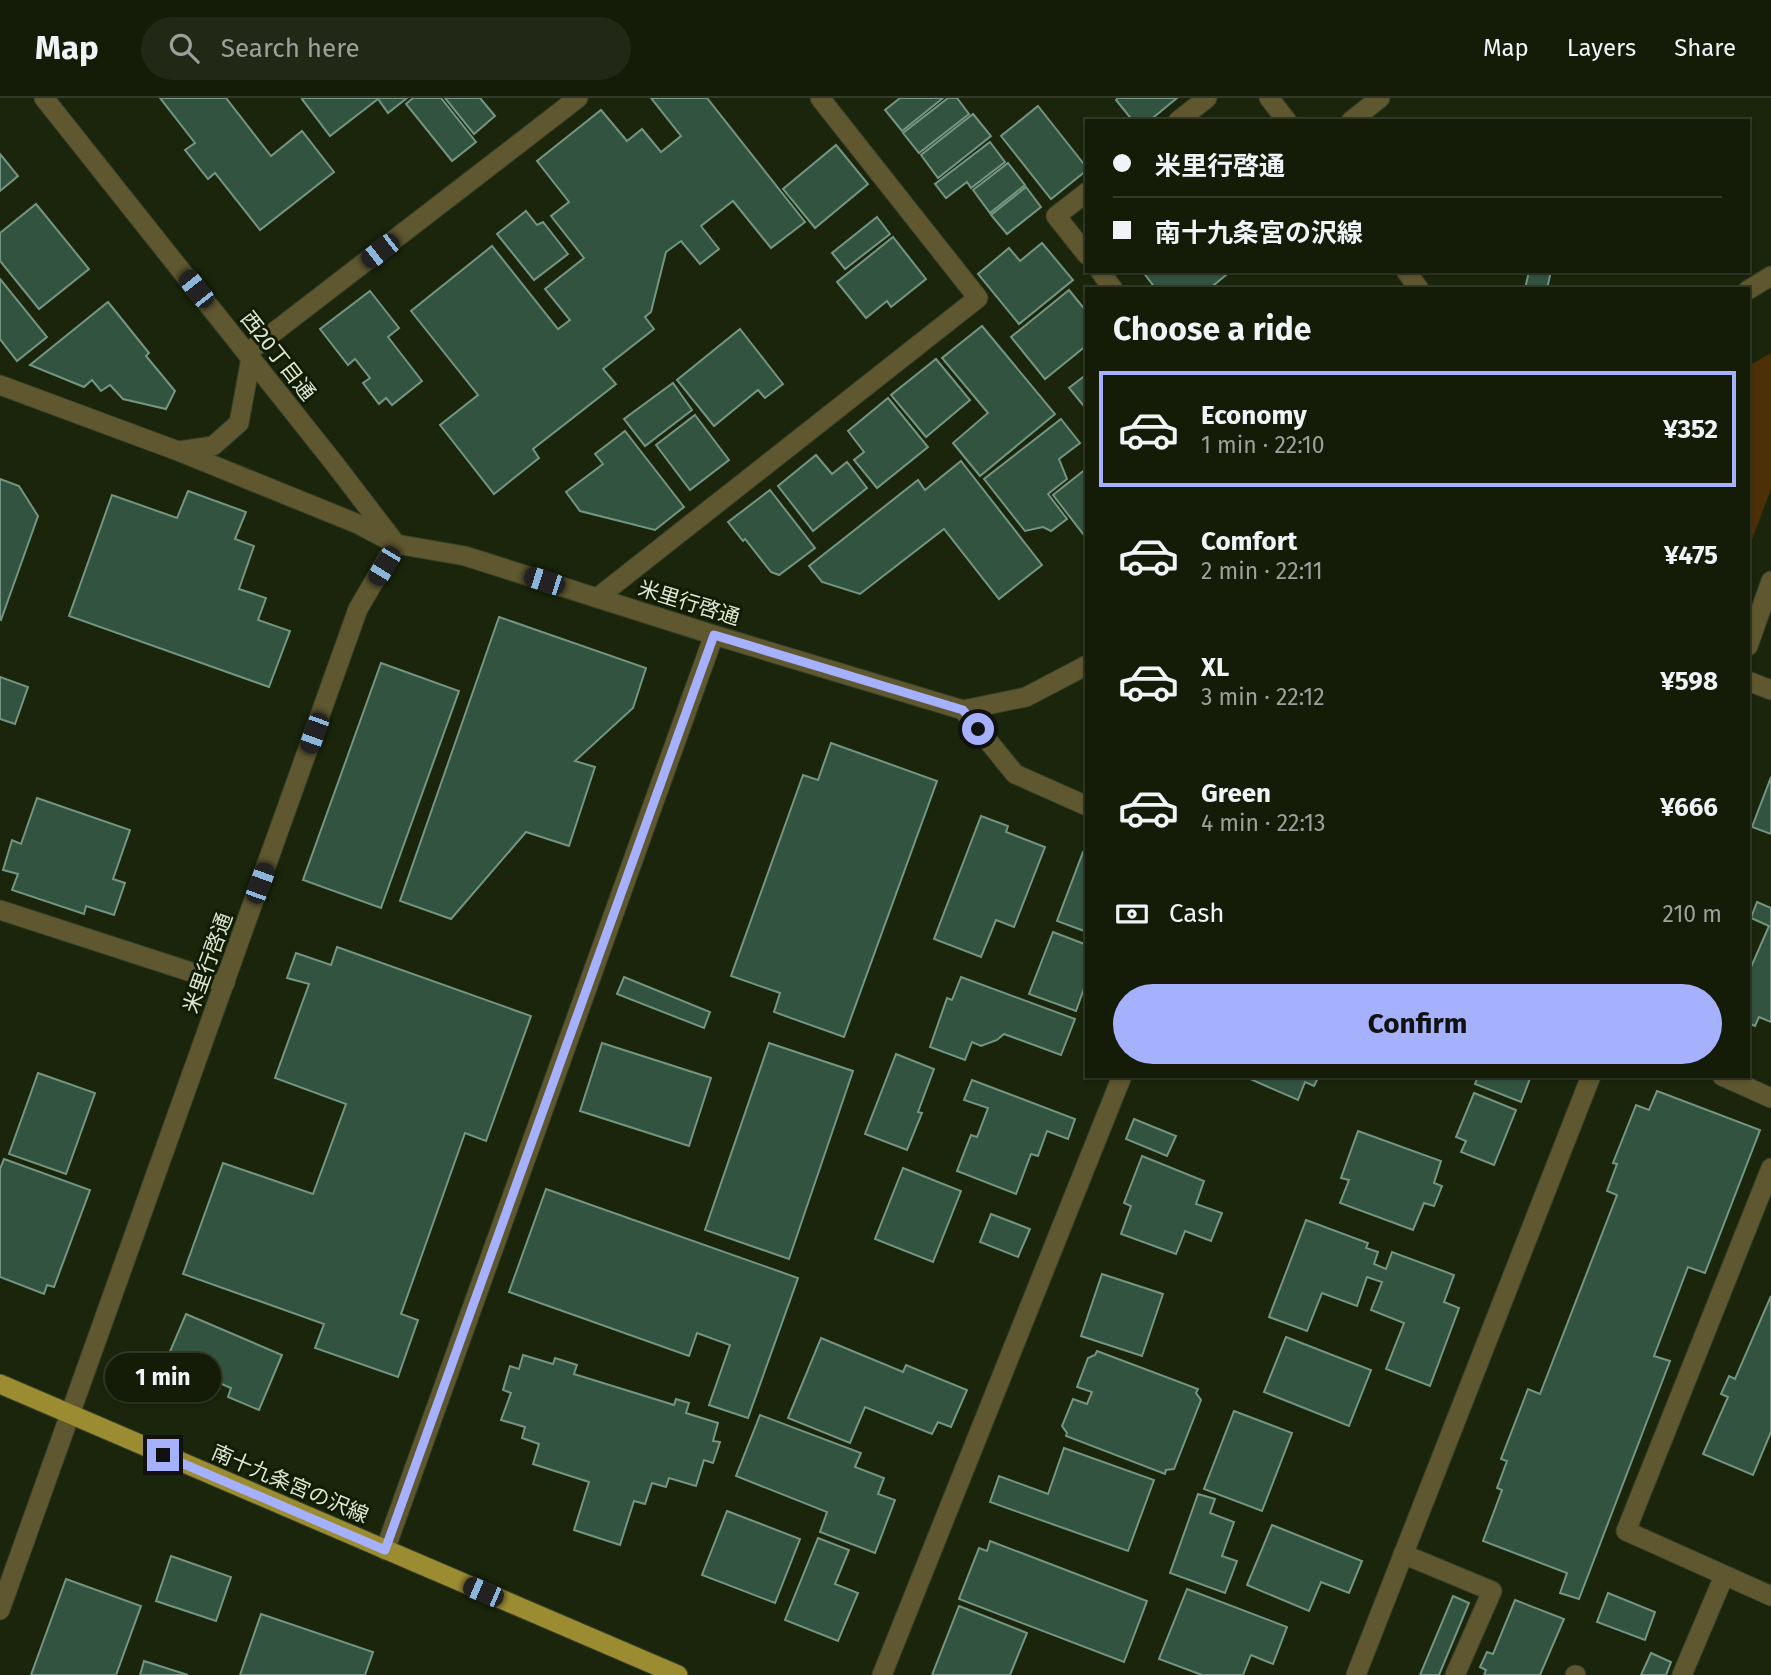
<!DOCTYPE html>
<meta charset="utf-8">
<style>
:root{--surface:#141c08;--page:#212916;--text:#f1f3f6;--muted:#9da19c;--line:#333a29;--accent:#a5b1fc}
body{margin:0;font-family:"Fira Sans","Noto Sans JP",sans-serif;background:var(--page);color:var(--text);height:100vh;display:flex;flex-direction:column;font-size:26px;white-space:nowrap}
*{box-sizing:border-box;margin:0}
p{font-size:23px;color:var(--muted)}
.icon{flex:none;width:38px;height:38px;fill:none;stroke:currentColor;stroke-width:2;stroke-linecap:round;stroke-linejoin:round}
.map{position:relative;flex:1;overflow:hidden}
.sheet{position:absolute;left:1085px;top:189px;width:665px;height:791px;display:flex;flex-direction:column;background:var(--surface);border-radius:0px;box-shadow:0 2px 5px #0004,0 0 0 2px var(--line)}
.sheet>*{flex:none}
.hud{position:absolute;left:1085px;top:21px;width:665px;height:154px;border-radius:0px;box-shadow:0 2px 5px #0004,0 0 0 2px var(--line);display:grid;align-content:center;height:154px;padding:0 28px;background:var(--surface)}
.end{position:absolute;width:32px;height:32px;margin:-16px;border:9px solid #a5b1fc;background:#111;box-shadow:0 0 0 4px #111}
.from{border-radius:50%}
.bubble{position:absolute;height:49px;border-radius:24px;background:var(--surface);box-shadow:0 2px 5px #0004,0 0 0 2px var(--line);font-size:23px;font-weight:700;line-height:49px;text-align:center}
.car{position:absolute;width:21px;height:42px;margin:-21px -10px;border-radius:9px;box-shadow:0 0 5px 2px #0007;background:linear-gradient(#222 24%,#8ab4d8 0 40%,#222 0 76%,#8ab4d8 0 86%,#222 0)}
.hud b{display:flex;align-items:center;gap:24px;height:66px;font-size:26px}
.hud b+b{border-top:2px solid var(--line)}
.hud i{width:18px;height:18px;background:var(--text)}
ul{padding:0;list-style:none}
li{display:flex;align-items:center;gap:21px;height:116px;margin:0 14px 10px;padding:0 14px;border:4px solid transparent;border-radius:0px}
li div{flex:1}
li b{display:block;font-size:26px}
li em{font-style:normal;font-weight:700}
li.on{border-color:var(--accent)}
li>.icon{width:63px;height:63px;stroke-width:1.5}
h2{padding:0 28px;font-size:32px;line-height:84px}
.pay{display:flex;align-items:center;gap:18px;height:77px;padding:0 28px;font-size:26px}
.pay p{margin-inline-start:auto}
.primary-button{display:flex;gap:14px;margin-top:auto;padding:14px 28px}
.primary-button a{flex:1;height:80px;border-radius:42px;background:var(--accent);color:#111;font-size:28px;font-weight:700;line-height:80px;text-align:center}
header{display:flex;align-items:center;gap:42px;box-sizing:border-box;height:98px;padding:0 35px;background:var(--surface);border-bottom:2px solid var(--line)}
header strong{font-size:33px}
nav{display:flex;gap:38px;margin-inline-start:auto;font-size:24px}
.search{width:490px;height:63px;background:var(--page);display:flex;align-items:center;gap:18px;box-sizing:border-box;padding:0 24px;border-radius:38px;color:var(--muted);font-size:26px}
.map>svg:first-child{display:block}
.green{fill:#4c3007}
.building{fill:#335341;stroke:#739581;stroke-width:2}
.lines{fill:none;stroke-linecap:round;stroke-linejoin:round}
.service-casing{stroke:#354027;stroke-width:21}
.minor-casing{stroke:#354027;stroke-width:21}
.tertiary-casing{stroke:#354027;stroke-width:21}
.primary-casing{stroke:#354027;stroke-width:21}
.service{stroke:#5e572f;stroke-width:19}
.minor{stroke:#5e572f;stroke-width:19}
.tertiary{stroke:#5e572f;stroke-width:19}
.primary{stroke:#9b8c32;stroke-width:19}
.route{stroke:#a5b1fc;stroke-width:9}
.labels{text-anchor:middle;stroke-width:6;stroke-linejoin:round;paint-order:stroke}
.street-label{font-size:21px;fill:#dee7d6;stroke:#111c03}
</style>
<header>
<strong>Map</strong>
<div class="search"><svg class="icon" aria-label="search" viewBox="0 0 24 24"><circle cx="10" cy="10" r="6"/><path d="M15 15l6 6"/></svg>Search here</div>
<nav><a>Map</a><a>Layers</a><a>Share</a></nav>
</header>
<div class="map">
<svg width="1771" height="1577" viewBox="0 0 1771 1577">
<rect width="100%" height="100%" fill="#1a250b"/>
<path class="green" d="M 1771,255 L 1771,391 L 1748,452 L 1748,268 Z"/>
<g class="building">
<path d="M 160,0 L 226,0 L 271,58 L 302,33 L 334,74 L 260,132 L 215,75 L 208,81 L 185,52 L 195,45 Z"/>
<path d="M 304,0 L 407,0 L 388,15 L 378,1 L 330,38 L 302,1 Z"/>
<path d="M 413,0 L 441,0 L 476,44 L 452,63 L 406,6 Z"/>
<path d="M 445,0 L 480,0 L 495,18 L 474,36 Z"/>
<path d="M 651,0 L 707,0 L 805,124 L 771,150 L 733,103 L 701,128 L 719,151 L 700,166 L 681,143 L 666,154 L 651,214 L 645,219 L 654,231 L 603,271 L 616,286 L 533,351 L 539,360 L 494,396 L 440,327 L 478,297 L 411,213 L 492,148 L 558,231 L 570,222 L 545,191 L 584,160 L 551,118 L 569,104 L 537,63 L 601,12 L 627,43 L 642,31 L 661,54 L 681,38 Z"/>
<path d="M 900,0 L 943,0 L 902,33 L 885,12 Z"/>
<path d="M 948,0 L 957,0 L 969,16 L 919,55 L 903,35 Z"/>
<path d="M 1118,0 L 1177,0 L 1149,23 L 1133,23 L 1116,2 Z"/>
<path d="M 1038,8 L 1087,70 L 1087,72 L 1051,101 L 1001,38 Z"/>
<path d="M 973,16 L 991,38 L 938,80 L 921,57 Z"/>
<path d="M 990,44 L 1005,64 L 971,90 L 967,84 L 946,100 L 935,86 Z"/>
<path d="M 836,47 L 868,86 L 815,130 L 783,91 Z"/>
<path d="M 0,56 L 18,78 L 0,93 Z"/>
<path d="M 1008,65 L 1025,87 L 990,115 L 973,92 Z"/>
<path d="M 1026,89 L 1041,109 L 1007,136 L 991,117 Z"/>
<path d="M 36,106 L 89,171 L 39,211 L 0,163 L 0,135 Z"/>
<path d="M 526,113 L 537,127 L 543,124 L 568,156 L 534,182 L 497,136 Z"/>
<path d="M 877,119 L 890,136 L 845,171 L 832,155 Z"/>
<path d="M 893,139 L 926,181 L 891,209 L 887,203 L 866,220 L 837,184 Z"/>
<path d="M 1042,145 L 1073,182 L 1019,226 L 978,176 L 1009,150 L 1020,163 Z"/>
<path d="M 1145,173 L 1231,173 L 1209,191 L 1156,191 L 1143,174 Z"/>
<path d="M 1529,173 L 1551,173 L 1547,191 L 1525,191 Z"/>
<path d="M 0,181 L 47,239 L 17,263 L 0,241 Z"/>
<path d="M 1069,192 L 1087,214 L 1087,247 L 1045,281 L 1011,239 Z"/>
<path d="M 370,193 L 399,230 L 388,239 L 422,283 L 392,307 L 386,300 L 379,306 L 363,285 L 370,280 L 355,261 L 348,267 L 320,231 Z"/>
<path d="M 108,204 L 149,255 L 146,258 L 175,293 L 166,311 L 123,301 L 110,287 L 101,293 L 92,282 L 84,289 L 30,267 Z"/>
<path d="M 982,228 L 1055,316 L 980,378 L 953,345 L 988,315 L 942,260 Z"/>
<path d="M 740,231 L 783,286 L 765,300 L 758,292 L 714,328 L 677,282 Z"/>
<path d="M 936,261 L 970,302 L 926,339 L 891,297 Z"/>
<path d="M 1087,276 L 1087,312 L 1069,290 Z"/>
<path d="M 673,285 L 692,312 L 645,348 L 624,321 Z"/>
<path d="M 888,300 L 928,349 L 877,390 L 854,362 L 864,354 L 848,333 Z"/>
<path d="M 695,317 L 729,362 L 690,392 L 656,347 Z"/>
<path d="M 1061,321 L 1080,345 L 1059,361 L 1067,381 L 1048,396 L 1067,421 L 1051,433 L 1043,429 L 1025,433 L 984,381 Z"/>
<path d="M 625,333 L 684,409 L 655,432 L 580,413 L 566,394 L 603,366 L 595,356 Z"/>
<path d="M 816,357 L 832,376 L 847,364 L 867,390 L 813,433 L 778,388 Z"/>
<path d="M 961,363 L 1042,467 L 999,501 L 944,431 L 860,496 L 822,484 L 809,468 L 918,382 L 925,392 Z"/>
<path d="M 1087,370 L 1087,441 L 1053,397 Z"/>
<path d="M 0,381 L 19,388 L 38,418 L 1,522 L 0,521 Z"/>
<path d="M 770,392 L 815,450 L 779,477 L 771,474 L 745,441 L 743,443 L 728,424 Z"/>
<path d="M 188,393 L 246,414 L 235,441 L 254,448 L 239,491 L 266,500 L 258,522 L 290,533 L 269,589 L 69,518 L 112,397 L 177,420 Z"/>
<path d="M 499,519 L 646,570 L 633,610 L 575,663 L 595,669 L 569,748 L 526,734 L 451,821 L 400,803 Z"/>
<path d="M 381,565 L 459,593 L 381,810 L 303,782 Z"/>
<path d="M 0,579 L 28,589 L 15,626 L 0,621 Z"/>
<path d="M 831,645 L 937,683 L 844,939 L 774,914 L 780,895 L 731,878 L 803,677 L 818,682 Z"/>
<path d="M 1771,679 L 1771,736 L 1752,729 Z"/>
<path d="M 37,700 L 130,732 L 113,781 L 125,785 L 114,817 L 86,808 L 84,816 L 12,792 L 18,776 L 3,772 L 12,742 L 21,746 Z"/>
<path d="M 981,718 L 1008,728 L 1006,734 L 1045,749 L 1014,829 L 996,822 L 981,859 L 934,841 Z"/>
<path d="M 1083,754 L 1087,755 L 1087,834 L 1057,823 Z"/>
<path d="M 1757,804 L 1771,810 L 1771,924 L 1759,919 L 1755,928 L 1748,925 L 1748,876 L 1769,828 L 1751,820 Z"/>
<path d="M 1053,834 L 1087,847 L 1087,882 L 1076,913 L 1029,896 Z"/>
<path d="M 337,849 L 531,918 L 486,1043 L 465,1035 L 401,1216 L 418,1222 L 398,1279 L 315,1250 L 324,1226 L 183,1176 L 223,1065 L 313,1096 L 346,1006 L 275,980 L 309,886 L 287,880 L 296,855 L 331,867 Z"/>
<path d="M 624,879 L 710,914 L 704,930 L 617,896 Z"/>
<path d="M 961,879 L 1075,921 L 1061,957 L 1004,936 L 997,942 L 981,948 L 972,944 L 965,962 L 930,949 L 947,900 L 952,902 Z"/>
<path d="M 602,945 L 711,980 L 689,1048 L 580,1013 Z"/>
<path d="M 769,945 L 853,973 L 789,1161 L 705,1132 Z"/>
<path d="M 896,956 L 934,971 L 918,1014 L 922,1015 L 907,1052 L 865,1036 Z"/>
<path d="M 38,975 L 95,995 L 66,1076 L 9,1056 Z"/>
<path d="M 1251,978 L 1319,978 L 1314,988 L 1305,984 L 1298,1002 L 1250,981 Z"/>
<path d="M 1478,978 L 1531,978 L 1521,1004 L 1475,986 Z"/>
<path d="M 972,982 L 1075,1021 L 1068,1041 L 1047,1033 L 1038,1058 L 1031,1056 L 1016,1096 L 957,1073 L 971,1037 L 977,1039 L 988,1010 L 964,1002 Z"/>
<path d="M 1657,993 L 1760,1032 L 1705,1175 L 1688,1169 L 1654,1258 L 1670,1263 L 1579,1501 L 1560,1495 L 1567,1475 L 1483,1443 L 1502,1392 L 1497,1390 L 1507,1363 L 1501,1361 L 1528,1291 L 1540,1296 L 1617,1097 L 1607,1093 L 1617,1066 L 1613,1065 L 1636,1007 L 1649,1012 Z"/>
<path d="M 1474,995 L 1516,1012 L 1494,1067 L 1461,1054 L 1466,1043 L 1456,1039 Z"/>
<path d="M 1134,1021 L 1176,1038 L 1167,1058 L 1126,1041 Z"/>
<path d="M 1358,1033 L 1441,1063 L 1434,1085 L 1442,1088 L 1434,1108 L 1424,1105 L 1413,1132 L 1340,1105 L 1349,1082 L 1341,1080 Z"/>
<path d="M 1142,1058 L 1204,1083 L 1196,1106 L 1222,1115 L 1211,1143 L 1185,1133 L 1176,1156 L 1121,1136 L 1131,1108 L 1124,1105 Z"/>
<path d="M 4,1061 L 90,1092 L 54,1189 L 47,1187 L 44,1196 L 0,1179 L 0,1071 Z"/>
<path d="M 903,1070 L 961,1093 L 933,1164 L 875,1141 Z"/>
<path d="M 546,1091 L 798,1180 L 748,1320 L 709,1307 L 730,1247 L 697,1235 L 689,1258 L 509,1194 Z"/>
<path d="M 991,1116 L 1030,1131 L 1018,1159 L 980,1144 Z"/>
<path d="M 1306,1122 L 1368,1145 L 1366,1150 L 1378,1154 L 1374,1166 L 1386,1171 L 1392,1154 L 1454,1177 L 1444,1204 L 1459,1210 L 1430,1288 L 1386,1271 L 1404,1225 L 1371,1212 L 1382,1184 L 1367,1179 L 1357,1208 L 1322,1195 L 1307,1233 L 1269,1219 Z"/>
<path d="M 1102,1176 L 1163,1196 L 1142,1258 L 1081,1238 Z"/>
<path d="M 1771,1198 L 1771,1334 L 1753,1377 L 1703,1356 L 1728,1299 L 1721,1296 L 1729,1278 L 1735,1281 Z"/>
<path d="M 186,1216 L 282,1257 L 259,1312 L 228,1299 L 231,1290 L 194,1274 L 191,1281 L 163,1270 Z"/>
<path d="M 1286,1239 L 1371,1272 L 1349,1328 L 1264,1294 Z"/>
<path d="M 821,1240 L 903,1274 L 906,1267 L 967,1292 L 951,1329 L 938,1324 L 932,1336 L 865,1309 L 850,1345 L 788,1320 Z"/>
<path d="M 1097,1253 L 1198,1291 L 1196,1295 L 1201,1302 L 1174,1371 L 1166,1372 L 1165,1376 L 1066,1338 L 1067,1335 L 1062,1328 L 1073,1301 L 1087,1306 L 1092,1294 L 1077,1289 L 1088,1260 L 1095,1257 Z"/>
<path d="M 523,1257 L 553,1266 L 555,1260 L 577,1267 L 574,1276 L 674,1307 L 676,1301 L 689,1305 L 686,1315 L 718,1325 L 713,1343 L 720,1344 L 713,1365 L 704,1362 L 696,1388 L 669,1380 L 666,1389 L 652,1385 L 645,1406 L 634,1403 L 620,1447 L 574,1432 L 589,1384 L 533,1366 L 539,1346 L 522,1340 L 525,1329 L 501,1322 L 511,1295 L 503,1292 L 510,1268 L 519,1271 Z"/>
<path d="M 1234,1313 L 1292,1335 L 1262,1413 L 1204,1391 Z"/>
<path d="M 760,1317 L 861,1355 L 855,1369 L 884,1380 L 878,1396 L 895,1402 L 875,1455 L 820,1434 L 827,1414 L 736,1378 Z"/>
<path d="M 1064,1350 L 1154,1382 L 1128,1453 L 990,1404 L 999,1378 L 1048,1396 Z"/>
<path d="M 1198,1396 L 1215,1401 L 1210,1415 L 1234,1424 L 1222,1458 L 1237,1463 L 1225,1495 L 1170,1475 Z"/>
<path d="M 727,1413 L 800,1441 L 775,1505 L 702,1477 Z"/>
<path d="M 1272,1427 L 1362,1463 L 1349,1495 L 1321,1484 L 1309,1513 L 1247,1487 Z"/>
<path d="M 818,1440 L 849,1452 L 835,1486 L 858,1495 L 838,1543 L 785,1522 Z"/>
<path d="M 990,1443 L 1147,1503 L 1124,1564 L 959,1501 L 979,1450 L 987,1453 Z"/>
<path d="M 171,1458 L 231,1479 L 216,1523 L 156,1503 Z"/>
<path d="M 66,1481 L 141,1508 L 116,1577 L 31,1577 Z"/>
<path d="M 1187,1491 L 1287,1529 L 1273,1566 L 1251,1557 L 1243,1577 L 1202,1577 L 1159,1561 Z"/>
<path d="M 1608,1495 L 1655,1514 L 1645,1542 L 1597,1524 Z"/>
<path d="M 1453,1498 L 1469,1505 L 1439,1577 L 1420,1577 Z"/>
<path d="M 1515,1502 L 1564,1521 L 1540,1577 L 1484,1577 L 1486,1572 L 1480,1569 L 1487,1554 L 1493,1556 Z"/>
<path d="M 959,1508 L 1027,1535 L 1010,1577 L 932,1577 Z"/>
<path d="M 261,1516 L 373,1554 L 365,1577 L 240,1577 Z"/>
<path d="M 1651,1555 L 1671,1564 L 1666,1577 L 1641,1577 Z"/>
<path d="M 144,1563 L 188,1577 L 140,1577 Z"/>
</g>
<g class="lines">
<defs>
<g id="service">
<path d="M 0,812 L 225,885"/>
<path d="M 1771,1070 L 1626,1433 L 1771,1498"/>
<path d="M 1403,1456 L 1492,1493 L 1455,1577"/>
<path d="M 1575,1577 L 1576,1577"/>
<path d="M 1682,1577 L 1724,1478"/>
</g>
<g id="minor">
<path d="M 1269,0 L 1287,23"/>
<path d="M 1178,23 L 1207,0"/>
<path d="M 1351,23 L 1380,0"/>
<path d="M 1087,94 L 1056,118 L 1087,157"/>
<path d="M 1100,173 L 1113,191"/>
<path d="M 1406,173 L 1419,191"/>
<path d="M 247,255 L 578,0"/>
<path d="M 0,287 L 178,353 L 358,426 L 396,446"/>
<path d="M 179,353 L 213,348 L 239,325 L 251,260"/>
<path d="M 597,500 L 978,200 L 820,0"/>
<path d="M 1748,548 L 1771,483"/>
<path d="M 1748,583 L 1771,592"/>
<path d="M 963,612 L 1015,676 L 1087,708"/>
<path d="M 1722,978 L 1771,1000"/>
<path d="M 385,1452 L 714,537"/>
<path d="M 882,1577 L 1122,978"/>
<path d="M 1356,1577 L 1591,978"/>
</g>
<g id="tertiary">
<path d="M 44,0 L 334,365 L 396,446"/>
<path d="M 1748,192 L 1771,178"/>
<path d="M 0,1512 L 358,511 L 396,446 L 465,458 L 714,537 L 963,612 L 1026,599 L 1087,567"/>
</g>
<path id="primary" d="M 0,1286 L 678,1577"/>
</defs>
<use href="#service" class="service-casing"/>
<use href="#minor" class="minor-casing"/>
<use href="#tertiary" class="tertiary-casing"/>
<use href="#primary" class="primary-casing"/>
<use href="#service" class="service"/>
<use href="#minor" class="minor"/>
<use href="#tertiary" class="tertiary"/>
<use href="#primary" class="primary"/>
</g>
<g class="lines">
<path class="route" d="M 163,1357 L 385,1452 L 714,537 L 963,612 L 978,631"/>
</g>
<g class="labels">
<g class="street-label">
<text transform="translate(278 258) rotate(52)" y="7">西20丁目通</text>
<text transform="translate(689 505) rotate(17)" y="7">米里行啓通</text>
<text transform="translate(208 865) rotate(-70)" y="7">米里行啓通</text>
<text transform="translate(290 1386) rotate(23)" y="7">南十九条宮の沢線</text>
</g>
</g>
</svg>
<i class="end from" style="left:978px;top:631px"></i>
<i class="end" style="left:163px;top:1357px"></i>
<div class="bubble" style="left:105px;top:1255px;width:116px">1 min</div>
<i class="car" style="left:380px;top:153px;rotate:232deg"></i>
<i class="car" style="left:196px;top:191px;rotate:322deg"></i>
<i class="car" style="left:384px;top:468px;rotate:211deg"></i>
<i class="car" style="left:544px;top:483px;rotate:288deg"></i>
<i class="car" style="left:314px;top:635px;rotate:200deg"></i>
<i class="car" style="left:260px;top:785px;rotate:20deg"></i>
<i class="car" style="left:483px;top:1494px;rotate:293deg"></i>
<div class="hud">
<b><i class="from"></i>米里行啓通</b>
<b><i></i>南十九条宮の沢線</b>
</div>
<section class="sheet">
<h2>Choose a ride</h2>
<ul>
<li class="on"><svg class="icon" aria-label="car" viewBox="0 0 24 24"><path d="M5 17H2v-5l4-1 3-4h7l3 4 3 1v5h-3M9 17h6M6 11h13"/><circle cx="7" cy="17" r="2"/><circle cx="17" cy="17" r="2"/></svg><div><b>Economy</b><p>1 min · 22:10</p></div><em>¥352</em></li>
<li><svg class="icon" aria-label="car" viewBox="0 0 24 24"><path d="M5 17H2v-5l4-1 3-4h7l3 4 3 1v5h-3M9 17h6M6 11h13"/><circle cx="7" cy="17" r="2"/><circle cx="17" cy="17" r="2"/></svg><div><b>Comfort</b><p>2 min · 22:11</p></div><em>¥475</em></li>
<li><svg class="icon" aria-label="car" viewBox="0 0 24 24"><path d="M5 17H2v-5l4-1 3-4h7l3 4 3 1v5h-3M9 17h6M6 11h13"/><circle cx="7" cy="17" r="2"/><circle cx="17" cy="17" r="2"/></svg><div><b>XL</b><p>3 min · 22:12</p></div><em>¥598</em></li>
<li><svg class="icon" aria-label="car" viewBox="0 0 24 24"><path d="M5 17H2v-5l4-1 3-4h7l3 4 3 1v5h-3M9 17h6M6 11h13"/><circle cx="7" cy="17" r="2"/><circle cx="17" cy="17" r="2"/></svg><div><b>Green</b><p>4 min · 22:13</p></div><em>¥666</em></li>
</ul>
<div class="pay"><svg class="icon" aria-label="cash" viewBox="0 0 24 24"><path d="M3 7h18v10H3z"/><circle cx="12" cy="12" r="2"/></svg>Cash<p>210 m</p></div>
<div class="primary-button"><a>Confirm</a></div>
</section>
</div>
